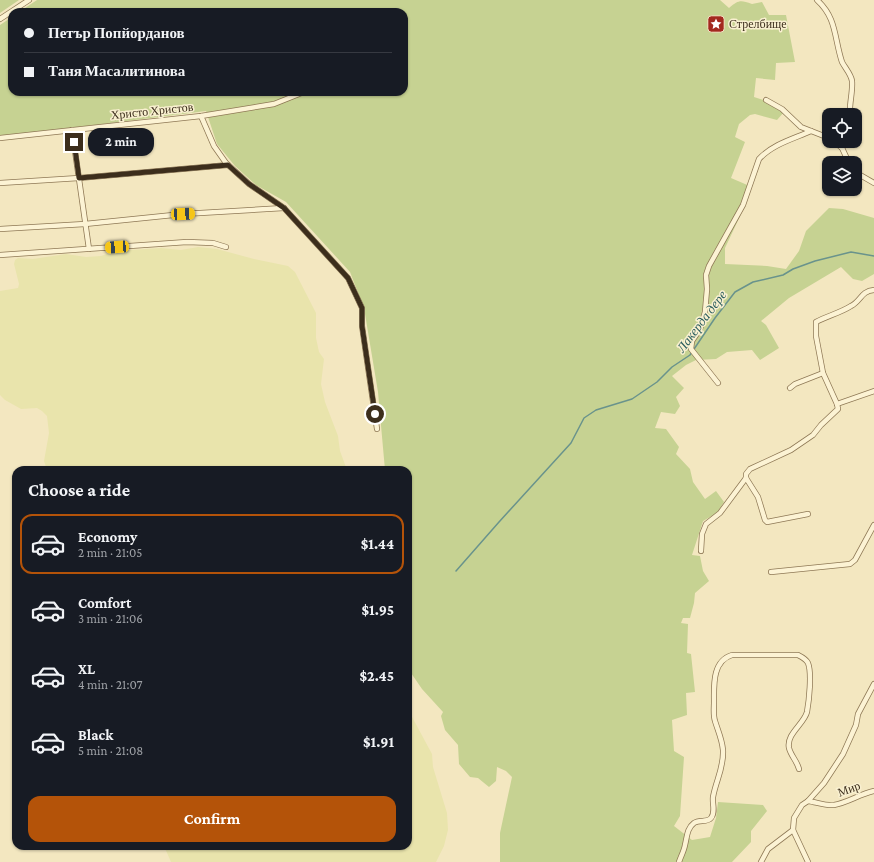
<!DOCTYPE html>
<meta charset="utf-8">
<style>
:root{--surface:#171b24;--page:#20242c;--text:#f1f3f6;--muted:#9ea1a6;--line:#363941;--accent:#b45309}
body{margin:0;font-family:"Crimson Pro",serif;background:var(--page);color:var(--text);height:100vh;display:flex;flex-direction:column;font-size:15px;white-space:nowrap}
*{box-sizing:border-box;margin:0}
p{font-size:13px;color:var(--muted)}
.icon{flex:none;width:22px;height:22px;fill:none;stroke:currentColor;stroke-width:2;stroke-linecap:round;stroke-linejoin:round}
.map{position:relative;flex:1;overflow:hidden}
.details{position:absolute;left:12px;top:466px;width:400px;height:384px;display:flex;flex-direction:column;background:var(--surface);border-radius:12px;box-shadow:0 1px 3px #0004}
.details>*{flex:none}
.top-card{position:absolute;left:8px;top:8px;width:400px;height:88px;border-radius:12px;box-shadow:0 1px 3px #0004;display:grid;align-content:center;height:88px;padding:0 16px;background:var(--surface)}
.buttons{position:absolute;left:822px;top:108px;display:grid;gap:8px}
.buttons a{display:grid;place-items:center;width:40px;height:40px;border-radius:8px;background:var(--surface);box-shadow:0 1px 3px #0004;font-size:20px}
.end{position:absolute;width:18px;height:18px;margin:-9px;border:5px solid #3c2e1c;background:#fff;box-shadow:0 0 0 2px #fff}
.from{border-radius:50%}
.bubble{position:absolute;height:28px;border-radius:12px;background:var(--surface);box-shadow:0 1px 3px #0004;font-size:13px;font-weight:700;line-height:28px;text-align:center}
.car{position:absolute;width:12px;height:24px;margin:-12px -6px;border-radius:5px;box-shadow:0 0 3px 1px #0007;background:linear-gradient(#f5c518 24%,#345 0 40%,#f5c518 0 76%,#345 0 86%,#f5c518 0)}
.top-card b{display:flex;align-items:center;gap:14px;height:38px;font-size:15px}
.top-card b+b{border-top:1px solid var(--line)}
.top-card i{width:10px;height:10px;background:var(--text)}
ul{padding:0;list-style:none}
li{display:flex;align-items:center;gap:12px;height:60px;margin:0 8px 6px;padding:0 8px;border:2px solid transparent;border-radius:12px}
li div{flex:1}
li b{display:block;font-size:15px}
li em{font-style:normal;font-weight:700}
li.selected{border-color:var(--accent)}
li>.icon{width:36px;height:36px;stroke-width:1.5}
h2{padding:0 16px;font-size:18px;line-height:48px}
.button{display:flex;gap:8px;margin-top:auto;padding:8px 16px}
.button a{flex:1;height:46px;border-radius:12px;background:var(--accent);color:#fff;font-size:16px;font-weight:700;line-height:46px;text-align:center}
.map>svg:first-child{display:block}
.farmland{fill:#e9e4ac}
.green{fill:#c6d292}
.lines{fill:none;stroke-linecap:round;stroke-linejoin:round}
.stream{stroke:#69938c;stroke-width:1.5}
.minor-casing{stroke:#8e7855;stroke-width:6}
.minor{stroke:#fcf3d4;stroke-width:4.5}
.route{stroke:#3c2e1c;stroke-width:5}
.labels{text-anchor:middle;stroke-width:3;stroke-linejoin:round;paint-order:stroke}
.poi-label{font-size:12px;fill:#3c2e1c;stroke:#f9f0d0;text-anchor:start}
.street-label{font-size:12px;fill:#3c2e1c;stroke:#f9f0d0}
.water-label{font-size:13px;font-style:italic;fill:#295c5d;stroke:#f9f0d0}
</style>
<div class="map">
<svg width="874" height="862" viewBox="0 0 874 862">
<rect width="100%" height="100%" fill="#f3e7c0"/>
<g class="farmland">
<path d="M 198,247 L 217,249 L 254,259 L 288,266 L 295,272 L 316,313 L 316,338 L 319,352 L 324,359 L 321,384 L 325,402 L 338,436 L 340,451 L 347,470 L 47,470 L 44,461 L 49,433 L 47,416 L 42,411 L 37,408 L 21,409 L 5,400 L 0,395 L 0,291 L 18,288 L 19,284 L 14,264 L 15,260 L 18,258 L 33,259 L 66,254 L 86,257 L 101,256 L 116,251 L 161,248 L 181,250 Z"/>
<path d="M 408,700 L 411,715 L 432,754 L 433,767 L 447,813 L 448,830 L 444,846 L 436,862 L 171,862 L 164,846 L 408,846 Z"/>
</g>
<g class="green">
<path d="M 0,0 L 19,0 L 0,13 Z"/>
<path d="M 37,0 L 720,0 L 729,8 C 739,0 740,0 752,4 L 762,2 L 769,15 L 786,15 L 795,62 L 776,63 L 775,80 L 756,78 L 754,97 L 772,103 L 784,112 L 777,120 L 755,114 L 750,115 L 739,124 L 735,137 L 745,142 L 731,178 L 752,187 L 741,214 L 725,248 L 725,264 L 767,266 L 786,269 L 799,251 L 806,231 L 829,208 L 843,209 L 874,218 L 874,274 L 862,281 L 853,279 L 841,267 L 789,298 L 761,321 L 766,325 L 779,348 L 760,360 L 752,350 L 727,352 L 716,359 L 696,360 L 686,365 L 672,376 L 684,388 L 676,397 L 680,406 L 675,414 L 661,412 L 655,428 L 666,429 L 679,447 L 676,454 L 690,469 L 693,482 L 705,499 L 716,491 L 724,502 L 717,513 L 703,521 L 692,555 L 700,556 L 703,571 L 709,581 L 695,593 L 694,603 L 690,618 L 683,618 L 681,623 L 688,624 L 687,653 L 691,654 L 695,692 L 686,693 L 687,715 L 672,720 L 674,751 L 684,757 L 680,816 L 674,826 L 692,840 L 710,837 L 716,818 L 718,802 L 763,805 L 767,811 L 751,831 L 751,842 L 732,862 L 500,862 L 500,833 L 512,777 L 506,771 L 497,767 L 496,781 L 489,787 L 478,778 L 470,777 L 459,764 L 458,745 L 445,730 L 441,716 L 443,712 L 422,689 L 409,670 L 408,470 L 385,470 L 378,392 L 364,308 L 350,272 L 286,202 L 256,185 L 235,166 L 217,144 L 206,111 L 0,137 L 0,25 L 12,17 L 12,92 L 404,92 L 404,12 L 19,12 Z"/>
</g>
<g class="lines">
<path class="stream" d="M 456,571 L 499,522 L 571,443 L 584,418 L 596,410 L 632,399 L 657,382 L 672,367 L 690,355 L 715,318 L 735,292 L 753,282 L 783,275 L 793,269 L 815,261 L 851,252 L 874,256"/>
<defs>
<g id="minor">
<path d="M 817,0 C 837,18 834,38 842,62 C 845,68 851,74 852,81 C 853,92 849,104 850,115"/>
<path d="M 0,19 L 29,0"/>
<path d="M 766,100 L 782,109 L 801,127 L 829,138"/>
<path d="M 201,116 L 214,146 L 226,163 L 249,184 L 284,208 L 348,278 L 362,308 L 362,326 L 377,429"/>
<path d="M 72,130 L 89,249"/>
<path d="M 0,138 L 201,116 L 274,104 L 304,92"/>
<path d="M 833,141 L 842,148 L 849,163"/>
<path d="M 842,148 L 846,141"/>
<path d="M 855,172 L 874,183"/>
<path d="M 0,183 L 79,178 L 228,165"/>
<path d="M 0,229 L 85,224 L 183,214 L 284,208"/>
<path d="M 0,255 L 187,242 L 213,243 L 226,247"/>
<path d="M 718,383 L 691,349 L 692,341 L 700,329 L 705,312 L 707,289 L 706,275 L 709,266 L 743,205 L 759,159 C 773,144 793,139 811,131"/>
<path d="M 790,388 L 795,384 L 823,373"/>
<path d="M 837,404 L 874,391"/>
<path d="M 746,478 L 758,497 L 765,520 L 767,522 L 808,514"/>
<path d="M 701,551 L 702,534 L 706,524 L 720,513 L 746,478 L 746,474 L 750,469 L 791,450 L 813,435 L 821,425 L 838,409 L 837,404 L 823,373 L 816,336 L 816,322 C 827,316 840,313 851,306 C 861,301 861,291 874,290"/>
<path d="M 771,572 L 850,564 L 855,560 L 874,525"/>
<path d="M 808,801 C 816,802 826,806 834,805 C 847,803 860,794 874,791"/>
<path d="M 679,862 C 681,856 684,851 685,845 C 687,837 687,828 694,823 C 699,819 707,823 711,818 C 716,812 712,804 713,797 C 716,780 724,768 723,750 C 722,739 718,731 715,721 C 713,715 714,708 714,702 C 714,686 712,661 732,655 L 798,655 C 802,657 806,659 808,663 C 812,673 809,701 807,712 C 804,724 786,734 789,748 C 791,756 797,761 799,769"/>
<path d="M 761,862 L 768,849 L 793,830"/>
<path d="M 808,862 L 793,830 L 794,818 L 802,805 L 808,801 L 824,783 L 843,754 L 856,725 L 858,714 L 874,684"/>
</g>
</defs>
<use href="#minor" class="minor-casing"/>
<use href="#minor" class="minor"/>
</g>
<g class="lines">
<path class="route" d="M 74,142 L 79,178 L 228,165 L 249,184 L 284,208 L 348,278 L 362,308 L 362,326 L 375,414"/>
</g>
<defs>
<symbol id="sight-square" viewBox="-11 -11 22 22"><rect x="-9" y="-9" width="18" height="18" rx="4" fill="#a3281f" stroke="#f9f0d0"/><path d="M0-6L1.8-2.2L6-1.7L2.9 1.2L3.7 5.4L0 3.3L-3.7 5.4L-2.9 1.2L-6-1.7L-1.8-2.2Z" fill="#fff"/></symbol>
</defs>
<g fill-rule="evenodd">
<use href="#sight-square" x="706" y="14" width="20" height="20"/>
</g>
<g class="labels">
<g class="poi-label">
<text x="729" y="28">Стрелбище</text>
</g>
<g class="street-label">
<text transform="translate(152 111) rotate(-6)" y="4">Христо Христов</text>
<text transform="translate(849 789) rotate(-20)" y="4">Мир</text>
</g>
<g class="water-label">
<text transform="translate(701 321) rotate(-53)" y="5">Лакерда дере</text>
</g>
</g>
</svg>
<div class="buttons">
<a><svg class="icon" aria-label="locate" viewBox="0 0 24 24"><circle cx="12" cy="12" r="6"/><path d="M12 2v4M12 18v4M2 12h4M18 12h4"/></svg></a>
<a><svg class="icon" aria-label="layers" viewBox="0 0 24 24"><path d="M12 4l9 5-9 5-9-5zM3 14l9 5 9-5"/></svg></a>
</div>
<i class="end from" style="left:375px;top:414px"></i>
<i class="end" style="left:74px;top:142px"></i>
<div class="bubble" style="left:88px;top:128px;width:66px">2 min</div>
<i class="car" style="left:183px;top:214px;rotate:87deg"></i>
<i class="car" style="left:117px;top:247px;rotate:266deg"></i>
<div class="top-card">
<b><i class="from"></i>Петър Попйорданов</b>
<b><i></i>Таня Масалитинова</b>
</div>
<section class="details">
<h2>Choose a ride</h2>
<ul>
<li class="selected"><svg class="icon" aria-label="car" viewBox="0 0 24 24"><path d="M5 17H2v-5l4-1 3-4h7l3 4 3 1v5h-3M9 17h6M6 11h13"/><circle cx="7" cy="17" r="2"/><circle cx="17" cy="17" r="2"/></svg><div><b>Economy</b><p>2 min · 21:05</p></div><em>$1.44</em></li>
<li><svg class="icon" aria-label="car" viewBox="0 0 24 24"><path d="M5 17H2v-5l4-1 3-4h7l3 4 3 1v5h-3M9 17h6M6 11h13"/><circle cx="7" cy="17" r="2"/><circle cx="17" cy="17" r="2"/></svg><div><b>Comfort</b><p>3 min · 21:06</p></div><em>$1.95</em></li>
<li><svg class="icon" aria-label="car" viewBox="0 0 24 24"><path d="M5 17H2v-5l4-1 3-4h7l3 4 3 1v5h-3M9 17h6M6 11h13"/><circle cx="7" cy="17" r="2"/><circle cx="17" cy="17" r="2"/></svg><div><b>XL</b><p>4 min · 21:07</p></div><em>$2.45</em></li>
<li><svg class="icon" aria-label="car" viewBox="0 0 24 24"><path d="M5 17H2v-5l4-1 3-4h7l3 4 3 1v5h-3M9 17h6M6 11h13"/><circle cx="7" cy="17" r="2"/><circle cx="17" cy="17" r="2"/></svg><div><b>Black</b><p>5 min · 21:08</p></div><em>$1.91</em></li>
</ul>
<div class="button"><a>Confirm</a></div>
</section>
</div>
